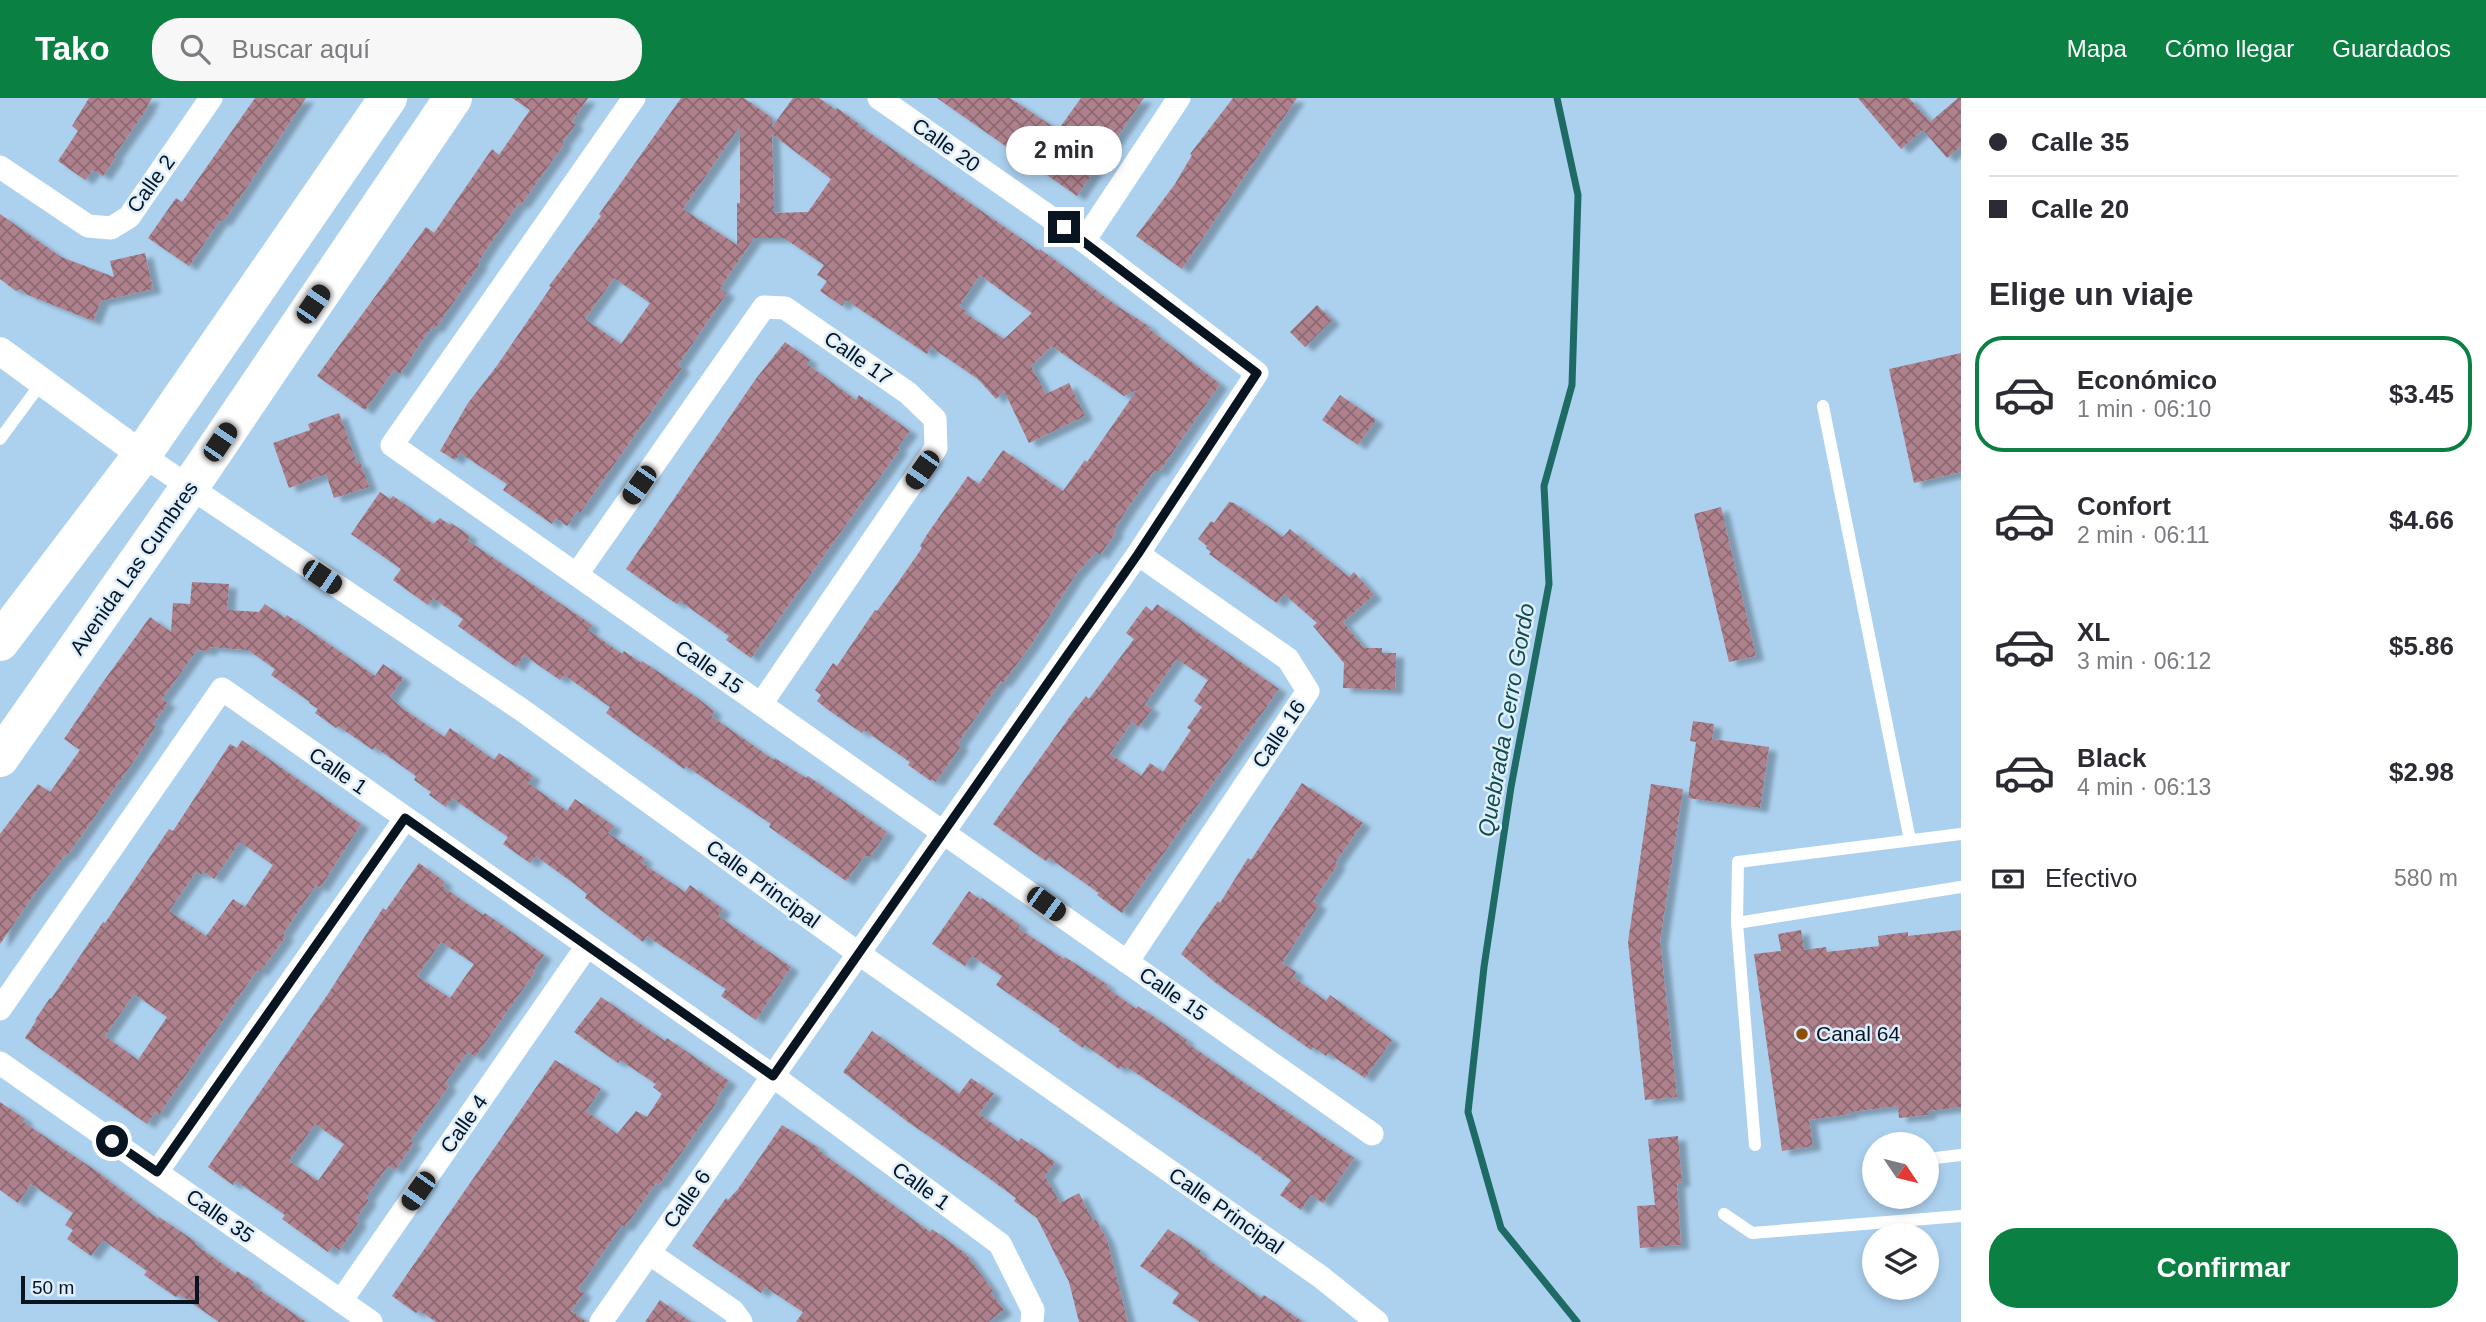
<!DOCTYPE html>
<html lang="es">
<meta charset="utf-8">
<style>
:root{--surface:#fff;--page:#f7f7f7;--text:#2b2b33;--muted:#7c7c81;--line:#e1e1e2;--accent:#0b8043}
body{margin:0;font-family:Arial,sans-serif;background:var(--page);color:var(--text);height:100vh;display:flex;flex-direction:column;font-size:26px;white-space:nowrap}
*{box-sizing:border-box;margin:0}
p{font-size:23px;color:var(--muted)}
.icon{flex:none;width:38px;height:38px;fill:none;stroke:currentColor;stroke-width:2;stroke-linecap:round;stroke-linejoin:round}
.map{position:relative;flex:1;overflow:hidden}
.side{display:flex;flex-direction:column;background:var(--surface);width:525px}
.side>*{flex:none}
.top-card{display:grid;align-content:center;height:154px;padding:0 28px;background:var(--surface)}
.needle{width:46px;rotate:125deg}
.tools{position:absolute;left:1862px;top:1034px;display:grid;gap:14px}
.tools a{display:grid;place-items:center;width:77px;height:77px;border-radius:50%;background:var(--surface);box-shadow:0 4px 10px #0003;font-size:35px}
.scale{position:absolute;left:21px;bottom:18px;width:178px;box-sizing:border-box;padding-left:7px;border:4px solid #081520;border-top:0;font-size:19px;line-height:24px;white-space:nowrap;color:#081520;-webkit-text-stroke:5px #ddefff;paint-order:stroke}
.end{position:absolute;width:32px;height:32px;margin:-16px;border:9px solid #081520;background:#fff;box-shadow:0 0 0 4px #fff}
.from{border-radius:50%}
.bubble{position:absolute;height:49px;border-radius:24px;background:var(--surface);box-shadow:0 4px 10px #0003;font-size:23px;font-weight:600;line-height:49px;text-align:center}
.car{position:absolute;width:21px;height:42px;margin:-21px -10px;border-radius:9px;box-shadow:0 0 5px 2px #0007;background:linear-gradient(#222 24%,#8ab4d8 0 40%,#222 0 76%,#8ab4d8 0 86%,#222 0)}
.top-card b{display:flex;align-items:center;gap:24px;height:66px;font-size:26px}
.top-card b+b{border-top:2px solid var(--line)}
.top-card i{width:18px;height:18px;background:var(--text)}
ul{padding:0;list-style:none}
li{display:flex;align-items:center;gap:21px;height:116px;margin:0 14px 10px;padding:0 14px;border:4px solid transparent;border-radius:28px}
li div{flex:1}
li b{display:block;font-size:26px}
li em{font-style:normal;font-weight:600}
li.current{border-color:var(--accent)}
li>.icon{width:63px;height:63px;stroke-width:1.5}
h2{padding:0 28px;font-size:32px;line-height:84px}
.pay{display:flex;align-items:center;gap:18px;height:77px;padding:0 28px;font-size:26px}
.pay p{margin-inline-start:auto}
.button{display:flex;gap:14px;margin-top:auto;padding:14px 28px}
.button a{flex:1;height:80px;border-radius:28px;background:var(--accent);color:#fff;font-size:28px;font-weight:600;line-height:80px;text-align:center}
header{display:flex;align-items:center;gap:42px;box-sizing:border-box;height:98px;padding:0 35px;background:var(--accent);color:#fff}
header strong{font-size:33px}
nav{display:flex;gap:38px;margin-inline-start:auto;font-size:24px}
.search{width:490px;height:63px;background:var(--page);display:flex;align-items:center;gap:18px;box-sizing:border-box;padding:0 24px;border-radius:28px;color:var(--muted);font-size:26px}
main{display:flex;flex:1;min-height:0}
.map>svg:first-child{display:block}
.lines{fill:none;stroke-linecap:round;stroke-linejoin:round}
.stream{stroke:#1e6b65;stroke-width:7}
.building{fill:url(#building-cross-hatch);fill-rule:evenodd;filter:url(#shadow)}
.service{stroke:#fff;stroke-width:12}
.minor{stroke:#fff;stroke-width:23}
.tertiary{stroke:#fff;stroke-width:28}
.trunk{stroke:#fff;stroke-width:38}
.route{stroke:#081520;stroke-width:9}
.poi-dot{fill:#8a5008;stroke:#ddefff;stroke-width:2.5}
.labels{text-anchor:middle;stroke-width:5;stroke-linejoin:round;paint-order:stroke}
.street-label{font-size:21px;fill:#081520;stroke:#ddefff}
.poi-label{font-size:21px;fill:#081520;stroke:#ddefff;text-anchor:start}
.water-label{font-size:23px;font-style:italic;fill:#134c45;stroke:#ddefff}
</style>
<header>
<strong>Tako</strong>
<div class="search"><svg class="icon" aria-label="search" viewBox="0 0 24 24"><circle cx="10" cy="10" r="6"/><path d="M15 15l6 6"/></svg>Buscar aquí</div>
<nav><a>Mapa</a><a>Cómo llegar</a><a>Guardados</a></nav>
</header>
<main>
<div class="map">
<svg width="1961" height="1224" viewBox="0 0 1961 1224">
<defs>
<pattern id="building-cross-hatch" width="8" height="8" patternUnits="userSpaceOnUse" patternTransform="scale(1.75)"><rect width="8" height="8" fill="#ae818c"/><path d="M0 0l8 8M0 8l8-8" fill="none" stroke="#8c6872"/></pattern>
<filter id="shadow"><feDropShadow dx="8" dy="4.5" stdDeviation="2" flood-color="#0004"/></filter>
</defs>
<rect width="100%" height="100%" fill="#acd1ef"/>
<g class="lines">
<path class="stream" d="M 1557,0 L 1578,97 L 1572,287 L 1544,388 L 1549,486 L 1511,689 L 1484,869 L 1468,1014 L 1501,1130 L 1577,1224"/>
</g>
<g class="building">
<path d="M 89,0 L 152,0 L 147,8 L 148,9 L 114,58 L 116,59 L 103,78 L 93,72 L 85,82 L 58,63 L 78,33 L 72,28 Z"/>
<path d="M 255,0 L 306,0 L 241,98 L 223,124 L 220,122 L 189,168 L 148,140 L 176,100 L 182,104 Z"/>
<path d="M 512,0 L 588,0 L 572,24 L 576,26 L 562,45 L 564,46 L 521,107 L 519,105 L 490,146 L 478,165 L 480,166 L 435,231 L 433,229 L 426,237 L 400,276 L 394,272 L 365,312 L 317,278 L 426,129 L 434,135 L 492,51 L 499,57 L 530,12 Z"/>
<path d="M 681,0 L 744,0 L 772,20 L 772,29 L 793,0 L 819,0 L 836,12 L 837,10 L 859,26 L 858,27 L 1039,153 L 1040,151 L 1117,208 L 1150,229 L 1149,231 L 1220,286 L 1159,374 L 1155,372 L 1127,411 L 1114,432 L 1116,434 L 1100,457 L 1096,454 L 1076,476 L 1031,547 L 1003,585 L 1001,583 L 958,645 L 961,648 L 936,684 L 932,681 L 931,683 L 908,667 L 910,664 L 864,632 L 862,635 L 827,611 L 817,603 L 821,597 L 815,592 L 833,565 L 837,568 L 875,512 L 877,513 L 892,493 L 922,450 L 920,448 L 928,435 L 968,378 L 979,386 L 1003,352 L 1063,393 L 1085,362 L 1087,364 L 1137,292 L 1124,298 L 1050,247 L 1051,249 L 1031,268 L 1046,296 L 1069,285 L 1085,318 L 1029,345 L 1004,293 L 996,301 L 978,281 L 931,249 L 927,256 L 846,202 L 842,208 L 820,193 L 827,183 L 817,177 L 824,167 L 784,140 L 754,140 L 720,190 L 727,195 L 678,267 L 682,270 L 580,415 L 577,413 L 567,428 L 556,420 L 552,426 L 503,392 L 507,386 L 460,355 L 455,362 L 440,353 L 468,305 L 496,269 L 551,189 L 549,188 L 601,118 L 599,116 ZM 740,28 L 740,105 L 737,105 L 737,147 L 683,111 ZM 772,36 L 831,81 L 808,114 L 774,115 ZM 980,177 L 1032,215 L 1004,241 L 965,215 L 966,213 L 959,208 ZM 614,180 L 650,205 L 621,246 L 585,221 Z"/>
<path d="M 937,0 L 1010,0 L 1058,32 L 1081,0 L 1144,0 L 1077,98 Z"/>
<path d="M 1233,0 L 1297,0 L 1182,171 L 1136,138 L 1175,86 L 1192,57 L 1190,56 Z"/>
<path d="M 1858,0 L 1909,0 L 1930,24 L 1958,0 L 1961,0 L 1961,48 L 1947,60 L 1923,32 L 1901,51 Z"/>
<path d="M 0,116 L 61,159 L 114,179 L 110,163 L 145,155 L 153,191 L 101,203 L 93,223 L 28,197 L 20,191 L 16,193 L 0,181 Z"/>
<path d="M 1317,207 L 1332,222 L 1305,249 L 1290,234 Z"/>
<path d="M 785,244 L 810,262 L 807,266 L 856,302 L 859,297 L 910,333 L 897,350 L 900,351 L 751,560 L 726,542 L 729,538 L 680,503 L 677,506 L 626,471 L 755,282 Z"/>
<path d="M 1961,255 L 1961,374 L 1914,385 L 1889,271 Z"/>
<path d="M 1340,297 L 1376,322 L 1358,347 L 1322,322 Z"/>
<path d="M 339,315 L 357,365 L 360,364 L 369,389 L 334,400 L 326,376 L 289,390 L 273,345 L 310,332 L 308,326 Z"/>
<path d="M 380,394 L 390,401 L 393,398 L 433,426 L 440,420 L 450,427 L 451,425 L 470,438 L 467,442 L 592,527 L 588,532 L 622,556 L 624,553 L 641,565 L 642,563 L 696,599 L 714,613 L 711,618 L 774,662 L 775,660 L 806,680 L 808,678 L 887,734 L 869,760 L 865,757 L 846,783 L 769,729 L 771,726 L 686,668 L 684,671 L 606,615 L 610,609 L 564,577 L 560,582 L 524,557 L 516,569 L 458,528 L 463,521 L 433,500 L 428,507 L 393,482 L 401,471 L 351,436 Z"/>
<path d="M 1229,404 L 1234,405 L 1283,439 L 1290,431 L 1349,479 L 1354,474 L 1374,497 L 1343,524 L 1364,550 L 1382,550 L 1382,555 L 1396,555 L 1395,592 L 1343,590 L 1344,565 L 1313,528 L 1317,525 L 1284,496 L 1277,505 L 1209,456 L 1211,454 L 1206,450 L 1207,448 L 1198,441 L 1211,423 L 1214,425 Z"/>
<path d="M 1721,409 L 1756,558 L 1729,564 L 1694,416 Z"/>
<path d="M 192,484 L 229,486 L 227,512 L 259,514 L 265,506 L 285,520 L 287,517 L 375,578 L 383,566 L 403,580 L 390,599 L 402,610 L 444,639 L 450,630 L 494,662 L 499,655 L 533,678 L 528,685 L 567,713 L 575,701 L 614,728 L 608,735 L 645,761 L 642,765 L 685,794 L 690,787 L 723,811 L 718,818 L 791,869 L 756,922 L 721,898 L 726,891 L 647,838 L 643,844 L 585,800 L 587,796 L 576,787 L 536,758 L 530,765 L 503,746 L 508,739 L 452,700 L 446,709 L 429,697 L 431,694 L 414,682 L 416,678 L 375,649 L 373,652 L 338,628 L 336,630 L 315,615 L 318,611 L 309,605 L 310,604 L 271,577 L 275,571 L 248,552 L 210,549 L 209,553 L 197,552 L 162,601 L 168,605 L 153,626 L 156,628 L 138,657 L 67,758 L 65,757 L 37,792 L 0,846 L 0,736 L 38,686 L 50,694 L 80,652 L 64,641 L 98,591 L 150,519 L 171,534 L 173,505 L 190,506 Z"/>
<path d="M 1157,506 L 1279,591 L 1122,815 L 1097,797 L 1099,795 L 1049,760 L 1046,763 L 993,726 L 1071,617 L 1086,598 L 1089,601 L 1134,541 L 1126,535 L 1146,508 L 1152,513 ZM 1177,561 L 1208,582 L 1194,603 L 1202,609 L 1187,630 L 1191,632 L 1163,674 L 1150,665 L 1141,678 L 1110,656 L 1132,624 L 1139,629 L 1152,611 L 1145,606 Z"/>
<path d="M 1693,623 L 1714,626 L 1712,641 L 1769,649 L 1760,710 L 1688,700 L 1696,644 L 1690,643 Z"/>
<path d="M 242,642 L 361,726 L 320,790 L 316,787 L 283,836 L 286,838 L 260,874 L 257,872 L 159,1017 L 155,1014 L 147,1026 L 25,940 L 36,923 L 35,922 L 50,900 L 51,901 L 103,824 L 105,825 L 169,731 L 173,733 L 230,646 L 237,650 ZM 240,744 L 273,767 L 245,809 L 233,801 L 206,838 L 169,813 L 196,774 L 201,777 L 203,773 L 214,781 ZM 134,896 L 167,919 L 138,962 L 105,938 Z"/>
<path d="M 1302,685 L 1363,725 L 1335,765 L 1338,766 L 1313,803 L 1319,807 L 1282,865 L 1296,874 L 1293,879 L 1326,903 L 1330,897 L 1392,942 L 1365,980 L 1328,955 L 1326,958 L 1313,949 L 1311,952 L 1290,937 L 1216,885 L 1181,856 L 1218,803 L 1220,805 L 1248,760 L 1251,762 Z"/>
<path d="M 1651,686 L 1683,691 L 1660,843 L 1677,999 L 1645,1002 L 1628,844 Z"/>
<path d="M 419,765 L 445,784 L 442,788 L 483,817 L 485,815 L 544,857 L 533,873 L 535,874 L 475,959 L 468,954 L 445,985 L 449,988 L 410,1043 L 414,1045 L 395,1072 L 388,1068 L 366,1100 L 369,1102 L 356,1121 L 359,1124 L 340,1152 L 333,1148 L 328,1154 L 282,1121 L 285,1117 L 236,1083 L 233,1087 L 208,1069 L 328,896 L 383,810 L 386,812 ZM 441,844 L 474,866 L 450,900 L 417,878 ZM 315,1026 L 344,1046 L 318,1083 L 289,1063 Z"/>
<path d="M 969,793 L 981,802 L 982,800 L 1020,827 L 1018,830 L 1064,861 L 1065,859 L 1108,887 L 1106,889 L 1136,911 L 1138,908 L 1187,942 L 1185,944 L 1354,1060 L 1323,1105 L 1311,1097 L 1301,1112 L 1280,1097 L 1291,1082 L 1261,1061 L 1262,1060 L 1127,969 L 1126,971 L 1121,968 L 1119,971 L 1085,947 L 1083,950 L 1059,933 L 1060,931 L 996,887 L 1002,878 L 972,858 L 965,868 L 932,846 Z"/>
<path d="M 1801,832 L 1804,852 L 1826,849 L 1827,854 L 1879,848 L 1878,838 L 1908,834 L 1908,838 L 1961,832 L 1961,1009 L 1928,1013 L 1928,1017 L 1899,1020 L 1898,1008 L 1850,1014 L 1850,1016 L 1809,1022 L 1813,1048 L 1782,1053 L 1754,856 L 1781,853 L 1778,836 Z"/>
<path d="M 601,899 L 665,943 L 667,940 L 729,983 L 717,1000 L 719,1001 L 659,1087 L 656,1085 L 625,1129 L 622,1127 L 578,1191 L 584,1195 L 571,1213 L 587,1224 L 436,1224 L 419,1212 L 416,1215 L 392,1198 L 555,962 L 601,991 L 586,1013 L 617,1036 L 636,1013 L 647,1019 L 662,996 L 653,989 L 656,986 L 620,962 L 618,965 L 574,934 Z"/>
<path d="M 872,933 L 959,996 L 971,980 L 994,996 L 979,1016 L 1018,1044 L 1021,1040 L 1055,1064 L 1045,1078 L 1060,1105 L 1079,1095 L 1093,1123 L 1096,1122 L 1107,1142 L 1128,1224 L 1079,1224 L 1069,1184 L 1037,1120 L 1014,1103 L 1016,1100 L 975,1070 L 908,1024 L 843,974 Z"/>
<path d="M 0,1004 L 25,1021 L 23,1024 L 95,1072 L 158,1121 L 159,1119 L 196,1144 L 195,1146 L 236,1176 L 237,1173 L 254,1184 L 252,1187 L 306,1224 L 219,1224 L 179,1196 L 176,1199 L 144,1177 L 147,1173 L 103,1142 L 91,1158 L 67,1141 L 73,1132 L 65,1127 L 73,1115 L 31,1086 L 18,1105 L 0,1092 Z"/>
<path d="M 782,1027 L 819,1050 L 818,1052 L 930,1134 L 932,1131 L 966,1156 L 993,1193 L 991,1195 L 1004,1212 L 988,1224 L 796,1224 L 803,1214 L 765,1189 L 761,1195 L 692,1148 L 726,1100 L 728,1102 L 738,1091 Z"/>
<path d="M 1678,1038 L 1682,1084 L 1677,1085 L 1681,1147 L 1640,1150 L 1637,1108 L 1655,1107 L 1648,1041 Z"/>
<path d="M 1168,1131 L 1201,1153 L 1199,1155 L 1261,1200 L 1264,1197 L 1303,1224 L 1200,1224 L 1172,1205 L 1179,1195 L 1140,1168 Z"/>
<path d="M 660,1202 L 691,1224 L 645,1224 Z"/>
</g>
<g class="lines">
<g class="service">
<path d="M 1823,308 L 1910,742"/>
<path d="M 0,341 L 42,284"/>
<path d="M 1961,736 L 1738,764 L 1737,825 L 1961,789"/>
<path d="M 1737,825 L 1755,1047"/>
<path d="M 1927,1061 L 1961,1057"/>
<path d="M 1724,1116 L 1752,1135 L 1961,1118"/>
</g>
<g class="minor">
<path d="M 634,0 L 392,347 L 1372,1036"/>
<path d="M 0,69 L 88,128 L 111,130 L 129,119 L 211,0"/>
<path d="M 1084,143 L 1179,0"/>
<path d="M 142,357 L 522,612 L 858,855 L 1321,1179 L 1377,1224"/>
<path d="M 577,476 L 764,209 L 785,210 L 908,295 L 935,321 L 936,350 L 761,606"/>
<path d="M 1127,864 L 1308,593 L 1288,561 L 1138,456"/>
<path d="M 0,911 L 222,591 L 773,978 L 1000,1146 L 1033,1212 L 1032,1224"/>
<path d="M 0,965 L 371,1224"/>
<path d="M 157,1074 L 405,721"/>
<path d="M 649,1155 L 733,1213 L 741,1224"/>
<path d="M 341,1203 L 587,848"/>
<path d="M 601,1224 L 1138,456 L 1257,275 L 1084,143 L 879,0"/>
</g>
<path class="tertiary" d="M 0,253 L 142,357"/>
<g class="trunk">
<path d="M 0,544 L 142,357 L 388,0"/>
<path d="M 0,660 L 189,390 L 453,0"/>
</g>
</g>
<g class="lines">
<path class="route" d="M 112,1043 L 157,1074 L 405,720 L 773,978 L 1138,456 L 1257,275 L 1064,129"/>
</g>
<circle class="poi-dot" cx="1802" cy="936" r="7"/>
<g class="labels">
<g class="street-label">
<text transform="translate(946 47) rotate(35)" y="7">Calle 20</text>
<text transform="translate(151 86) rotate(-54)" y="7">Calle 2</text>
<text transform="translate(858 260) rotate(35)" y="7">Calle 17</text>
<text transform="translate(134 470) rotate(-55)" y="7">Avenida Las Cumbres</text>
<text transform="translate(709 569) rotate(35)" y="7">Calle 15</text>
<text transform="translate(1279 636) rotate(-56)" y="7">Calle 16</text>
<text transform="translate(338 673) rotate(35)" y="7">Calle 1</text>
<text transform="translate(763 786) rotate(36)" y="7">Calle Principal</text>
<text transform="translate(1173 896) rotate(35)" y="7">Calle 15</text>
<text transform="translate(464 1026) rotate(-55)" y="7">Calle 4</text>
<text transform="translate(921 1088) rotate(36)" y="7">Calle 1</text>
<text transform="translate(687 1101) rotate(-55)" y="7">Calle 6</text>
<text transform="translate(1226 1113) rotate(35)" y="7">Calle Principal</text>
<text transform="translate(220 1118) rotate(35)" y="7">Calle 35</text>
</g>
<g class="poi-label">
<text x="1816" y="943">Canal 64</text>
</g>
<g class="water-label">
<text transform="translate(1506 622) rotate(-80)" y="8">Quebrada Cerro Gordo</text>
</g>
</g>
</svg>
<div class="tools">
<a><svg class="needle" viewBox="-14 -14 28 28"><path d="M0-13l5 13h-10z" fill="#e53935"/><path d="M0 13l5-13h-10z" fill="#7c7c81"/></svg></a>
<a><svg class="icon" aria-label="layers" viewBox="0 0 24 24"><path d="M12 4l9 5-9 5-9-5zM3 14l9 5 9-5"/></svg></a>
</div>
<div class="scale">50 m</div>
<i class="end from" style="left:112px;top:1043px"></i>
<i class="end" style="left:1064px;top:129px"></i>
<div class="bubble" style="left:1006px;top:28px;width:116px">2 min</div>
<i class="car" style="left:313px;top:206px;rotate:34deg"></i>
<i class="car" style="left:220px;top:344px;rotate:34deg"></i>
<i class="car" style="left:922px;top:372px;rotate:215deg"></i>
<i class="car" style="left:639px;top:387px;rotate:215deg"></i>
<i class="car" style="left:322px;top:479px;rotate:124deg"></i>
<i class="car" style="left:1046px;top:806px;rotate:126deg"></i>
<i class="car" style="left:418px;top:1093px;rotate:215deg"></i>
</div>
<section class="side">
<div class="top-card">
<b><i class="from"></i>Calle 35</b>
<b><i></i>Calle 20</b>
</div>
<h2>Elige un viaje</h2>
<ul>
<li class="current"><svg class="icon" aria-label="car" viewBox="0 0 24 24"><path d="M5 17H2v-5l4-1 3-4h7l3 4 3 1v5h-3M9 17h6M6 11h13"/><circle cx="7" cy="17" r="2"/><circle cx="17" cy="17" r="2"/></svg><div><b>Económico</b><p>1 min · 06:10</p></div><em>$3.45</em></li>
<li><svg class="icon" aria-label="car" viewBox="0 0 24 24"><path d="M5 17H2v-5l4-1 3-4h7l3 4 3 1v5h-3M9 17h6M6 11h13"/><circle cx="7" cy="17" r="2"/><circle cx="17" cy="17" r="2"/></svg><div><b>Confort</b><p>2 min · 06:11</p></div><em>$4.66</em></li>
<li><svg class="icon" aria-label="car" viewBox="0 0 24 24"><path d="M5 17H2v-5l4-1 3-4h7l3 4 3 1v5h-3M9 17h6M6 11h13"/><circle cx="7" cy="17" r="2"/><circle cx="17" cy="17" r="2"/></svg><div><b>XL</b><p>3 min · 06:12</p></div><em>$5.86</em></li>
<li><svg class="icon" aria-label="car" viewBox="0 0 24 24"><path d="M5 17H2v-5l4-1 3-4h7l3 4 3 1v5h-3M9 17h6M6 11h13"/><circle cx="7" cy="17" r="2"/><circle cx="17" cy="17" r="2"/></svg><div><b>Black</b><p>4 min · 06:13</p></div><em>$2.98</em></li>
</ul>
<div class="pay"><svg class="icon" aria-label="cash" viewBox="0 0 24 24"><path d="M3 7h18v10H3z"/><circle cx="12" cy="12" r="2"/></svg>Efectivo<p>580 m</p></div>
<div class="button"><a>Confirmar</a></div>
</section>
</main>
